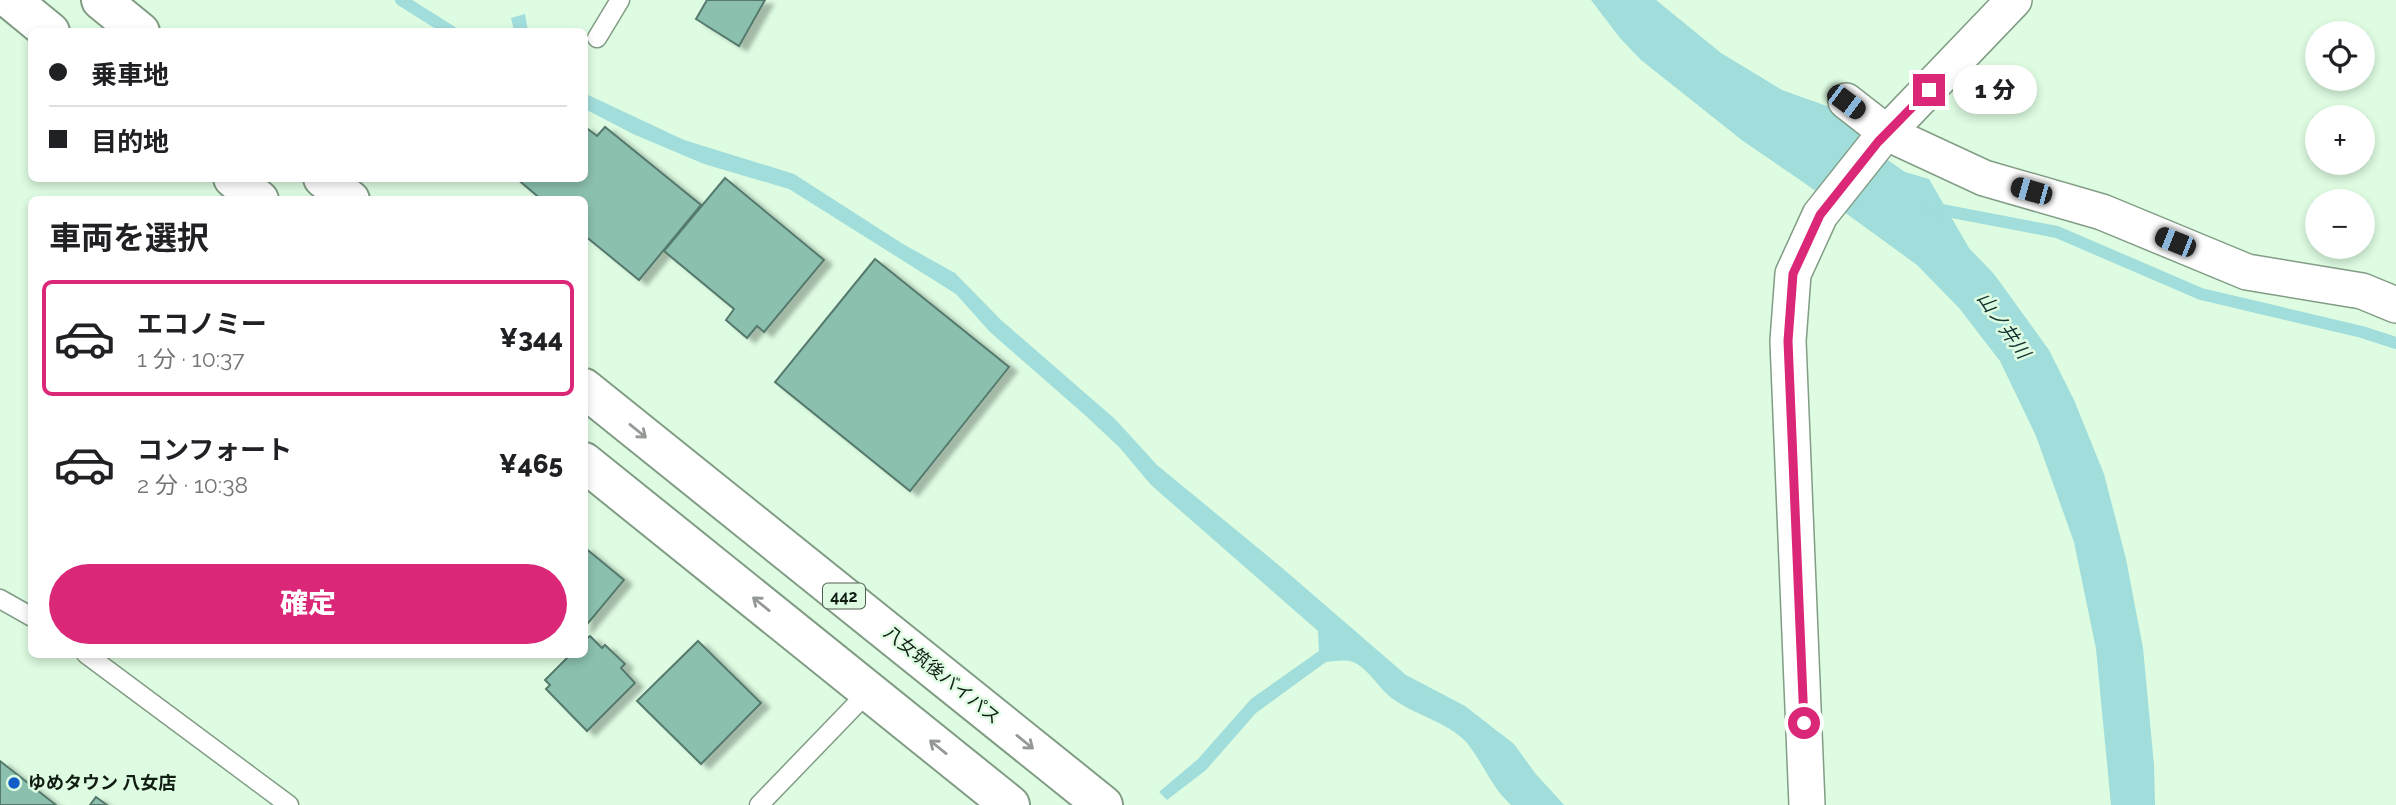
<!DOCTYPE html>
<html lang="ja">
<meta charset="utf-8">
<style>
:root{--surface:#fff;--page:#f2f2f2;--text:#202124;--muted:#757577;--line:#e0e0e0;--accent:#db2777}
body{margin:0;font-family:Raleway,"Noto Sans JP",sans-serif;background:var(--page);color:var(--text);height:100vh;display:flex;flex-direction:column;font-size:26px;white-space:nowrap}
*{box-sizing:border-box;margin:0}
p{font-size:23px;color:var(--muted)}
.icon{flex:none;width:38px;height:38px;fill:none;stroke:currentColor;stroke-width:2;stroke-linecap:round;stroke-linejoin:round}
.map{position:relative;flex:1;overflow:hidden}
.sheet{position:absolute;left:28px;top:196px;width:560px;height:462px;display:flex;flex-direction:column;background:var(--surface);border-radius:10px;box-shadow:0 4px 10px #0003}
.sheet>*{flex:none}
.banner{position:absolute;left:28px;top:28px;width:560px;height:154px;border-radius:10px;box-shadow:0 4px 10px #0003;display:grid;align-content:center;height:154px;padding:0 21px;background:var(--surface)}
.controls{position:absolute;left:2305px;top:21px;display:grid;gap:14px}
.controls a{display:grid;place-items:center;width:70px;height:70px;border-radius:50%;background:var(--surface);box-shadow:0 4px 10px #0003;font-size:35px}
.end{position:absolute;width:32px;height:32px;margin:-16px;border:9px solid #db2777;background:#fff;box-shadow:0 0 0 4px #fff}
.from{border-radius:50%}
.bubble{position:absolute;height:49px;border-radius:24px;background:var(--surface);box-shadow:0 4px 10px #0003;font-size:23px;font-weight:800;line-height:49px;text-align:center}
.car{position:absolute;width:21px;height:42px;margin:-21px -10px;border-radius:9px;box-shadow:0 0 5px 2px #0007;background:linear-gradient(#222 24%,#8ab4d8 0 40%,#222 0 76%,#8ab4d8 0 86%,#222 0)}
.banner b{display:flex;align-items:center;gap:24px;height:66px;font-size:26px}
.banner b+b{border-top:2px solid var(--line)}
.banner i{width:18px;height:18px;background:var(--text)}
ul{padding:0;list-style:none}
li{display:flex;align-items:center;gap:21px;height:116px;margin:0 14px 10px;padding:0 7px;border:4px solid transparent;border-radius:10px}
li div{flex:1}
li b{display:block;font-size:26px}
li em{font-style:normal;font-weight:800}
li.selected{border-color:var(--accent)}
li>.icon{width:63px;height:63px;stroke-width:1.5}
h2{padding:0 21px;font-size:32px;line-height:84px}
.action{display:flex;gap:14px;margin-top:auto;padding:14px 21px}
.action a{flex:1;height:80px;border-radius:42px;background:var(--accent);color:#fff;font-size:28px;font-weight:800;line-height:80px;text-align:center}
.map>svg:first-child{display:block}
.water{fill:#a1dddb}
.lines{fill:none;stroke-linecap:round;stroke-linejoin:round}
.stream{stroke:#a1dddb;stroke-width:12}
.building{fill:#8bc0ae;stroke:#557a6d;stroke-width:2;filter:url(#shadow)}
.service-casing{stroke:#819d85;stroke-width:21}
.minor-casing{stroke:#819d85;stroke-width:38}
.trunk-casing{stroke:#819d85;stroke-width:42}
.service{stroke:#fff;stroke-width:18}
.minor{stroke:#fff;stroke-width:35}
.trunk{stroke:#fff;stroke-width:38}
.oneway{stroke:#949995}
.route{stroke:#db2777;stroke-width:9}
.poi-dot{fill:#125dc7;stroke:#defce2;stroke-width:2.5}
.labels{text-anchor:middle;stroke-width:5;stroke-linejoin:round;paint-order:stroke}
.shield{fill:#defce2;stroke:#4e5f51;stroke-width:2}
.shield-label{font-size:16px;font-weight:bold;fill:#111c13}
.street-label{font-size:18px;fill:#111c13;stroke:#defce2}
.poi-label{font-size:18px;font-weight:bold;fill:#111c13;stroke:#defce2;text-anchor:start}
.water-label{font-size:19px;font-style:italic;fill:#133231;stroke:#defce2}
</style>
<div class="map">
<svg width="2396" height="805" viewBox="0 0 2396 805">
<defs>
<filter id="shadow"><feDropShadow dx="8" dy="4.5" stdDeviation="2" flood-color="#0004"/></filter>
</defs>
<rect width="100%" height="100%" fill="#defce2"/>
<g class="water">
<path d="M 1591,0 L 1656,0 L 1721,53 L 1782,90 L 1835,109 L 1860,128 L 1882,156 L 1905,172 L 1929,179 L 1969,248 L 1994,274 L 2049,350 L 2074,400 L 2104,474 L 2126,559 L 2143,648 L 2154,765 L 2155,805 L 2111,805 L 2096,649 L 2074,542 L 2036,436 L 2000,361 L 1959,308 L 1917,265 L 1803,182 L 1743,141 L 1641,60 L 1620,38 Z"/>
<path d="M 525,14 L 528,31 L 514,31 L 511,18 Z"/>
<path d="M 584,93 L 684,140 L 794,174 L 903,244 L 955,273 L 1001,320 L 1115,419 L 1157,465 L 1281,567 L 1406,675 L 1465,706 L 1514,744 L 1535,773 L 1564,805 L 1511,805 C 1492,788 1483,763 1467,743 C 1447,721 1416,716 1393,699 C 1380,690 1367,667 1353,662 C 1346,659 1334,661 1326,662 L 1256,713 L 1206,770 L 1167,800 L 1159,792 L 1198,759 L 1251,699 L 1319,651 L 1318,631 L 1151,485 L 1120,448 L 1086,416 L 990,332 L 956,294 L 789,189 L 704,164 L 633,134 L 585,109 Z"/>
</g>
<g class="lines">
<g class="stream">
<path d="M 401,0 L 452,32"/>
<path d="M 1931,208 L 2057,232 L 2201,294 L 2362,332 L 2396,343"/>
</g>
</g>
<g class="building">
<path d="M 707,0 L 765,0 L 739,46 L 696,19 Z"/>
<path d="M 584,126 L 597,136 L 605,127 L 701,205 L 639,280 L 584,235 L 584,200 L 542,200 L 516,178 L 584,178 Z"/>
<path d="M 725,178 L 824,260 L 764,332 L 757,326 L 747,338 L 726,320 L 734,309 L 664,251 Z"/>
<path d="M 875,259 L 1009,367 L 910,491 L 775,382 Z"/>
<path d="M 584,547 L 624,580 L 584,628 Z"/>
<path d="M 590,636 L 602,648 L 605,645 L 625,664 L 621,668 L 635,683 L 587,731 L 546,689 L 550,685 L 545,680 L 571,654 L 584,654 L 584,641 Z"/>
<path d="M 698,641 L 761,703 L 701,764 L 637,701 Z"/>
<path d="M 0,761 L 56,805 L 0,805 Z"/>
<path d="M 96,797 L 107,805 L 90,805 Z"/>
</g>
<g class="lines">
<defs>
<g id="service">
<path d="M 597,38 L 620,0"/>
<path d="M 0,599 L 32,617"/>
<path d="M 86,654 L 289,805"/>
<path d="M 759,805 L 869,691"/>
</g>
<g id="minor">
<path d="M 1846,101 L 1887,133 L 1984,178 L 2102,212 L 2247,272 L 2362,291 L 2396,305"/>
<path d="M 1807,805 L 1788,341 L 1793,274 L 1820,215 L 1878,142 L 2014,0"/>
</g>
<g id="trunk">
<path d="M 11,0 L 50,32"/>
<path d="M 101,0 L 140,32"/>
<path d="M 233,178 L 259,200"/>
<path d="M 323,178 L 350,200"/>
<path d="M 584,388 L 1103,805"/>
<path d="M 584,462 L 1010,805"/>
</g>
</defs>
<use href="#service" class="service-casing"/>
<use href="#minor" class="minor-casing"/>
<use href="#trunk" class="trunk-casing"/>
<use href="#service" class="service"/>
<use href="#minor" class="minor"/>
<use href="#trunk" class="trunk"/>
</g>
<defs><path id="oneway-shaft" d="M-6 0H5M1.5-3L5.5 0L1.5 3" fill="none" stroke-width="1.6" stroke-linecap="round" stroke-linejoin="round" transform="scale(1.75)"/></defs>
<g class="oneway">
<use href="#oneway-shaft" transform="translate(638 431) rotate(39)"/>
<use href="#oneway-shaft" transform="translate(761 604) rotate(-141)"/>
<use href="#oneway-shaft" transform="translate(1025 742) rotate(39)"/>
<use href="#oneway-shaft" transform="translate(938 747) rotate(-141)"/>
</g>
<g class="lines">
<path class="route" d="M 1804,723 L 1788,341 L 1793,274 L 1820,215 L 1878,142 L 1929,90"/>
</g>
<circle class="poi-dot" cx="14" cy="783" r="7"/>
<g class="labels">
<rect class="shield" x="823" y="583.5" width="42" height="25" rx="5"/>
<g class="shield-label">
<text x="844" y="602">442</text>
</g>
<g class="street-label">
<text transform="translate(942 675) rotate(39)" y="6">八女筑後バイパス</text>
</g>
<g class="poi-label">
<text x="28" y="789">ゆめタウン 八女店</text>
</g>
<g class="water-label">
<text transform="translate(2004 325) rotate(55)" y="7">山ノ井川</text>
</g>
</g>
</svg>
<div class="controls">
<a><svg class="icon" aria-label="locate" viewBox="0 0 24 24"><circle cx="12" cy="12" r="6"/><path d="M12 2v4M12 18v4M2 12h4M18 12h4"/></svg></a>
<a>+</a>
<a>−</a>
</div>
<i class="end from" style="left:1804px;top:723px"></i>
<i class="end" style="left:1929px;top:90px"></i>
<div class="bubble" style="left:1953px;top:65px;width:84px">1 分</div>
<i class="car" style="left:1846px;top:102px;rotate:127deg"></i>
<i class="car" style="left:2031px;top:191px;rotate:286deg"></i>
<i class="car" style="left:2175px;top:242px;rotate:292deg"></i>
<div class="banner">
<b><i class="from"></i>乗車地</b>
<b><i></i>目的地</b>
</div>
<section class="sheet">
<h2>車両を選択</h2>
<ul>
<li class="selected"><svg class="icon" aria-label="car" viewBox="0 0 24 24"><path d="M5 17H2v-5l4-1 3-4h7l3 4 3 1v5h-3M9 17h6M6 11h13"/><circle cx="7" cy="17" r="2"/><circle cx="17" cy="17" r="2"/></svg><div><b>エコノミー</b><p>1 分 · 10:37</p></div><em>¥344</em></li>
<li><svg class="icon" aria-label="car" viewBox="0 0 24 24"><path d="M5 17H2v-5l4-1 3-4h7l3 4 3 1v5h-3M9 17h6M6 11h13"/><circle cx="7" cy="17" r="2"/><circle cx="17" cy="17" r="2"/></svg><div><b>コンフォート</b><p>2 分 · 10:38</p></div><em>¥465</em></li>
</ul>
<div class="action"><a>確定</a></div>
</section>
</div>
